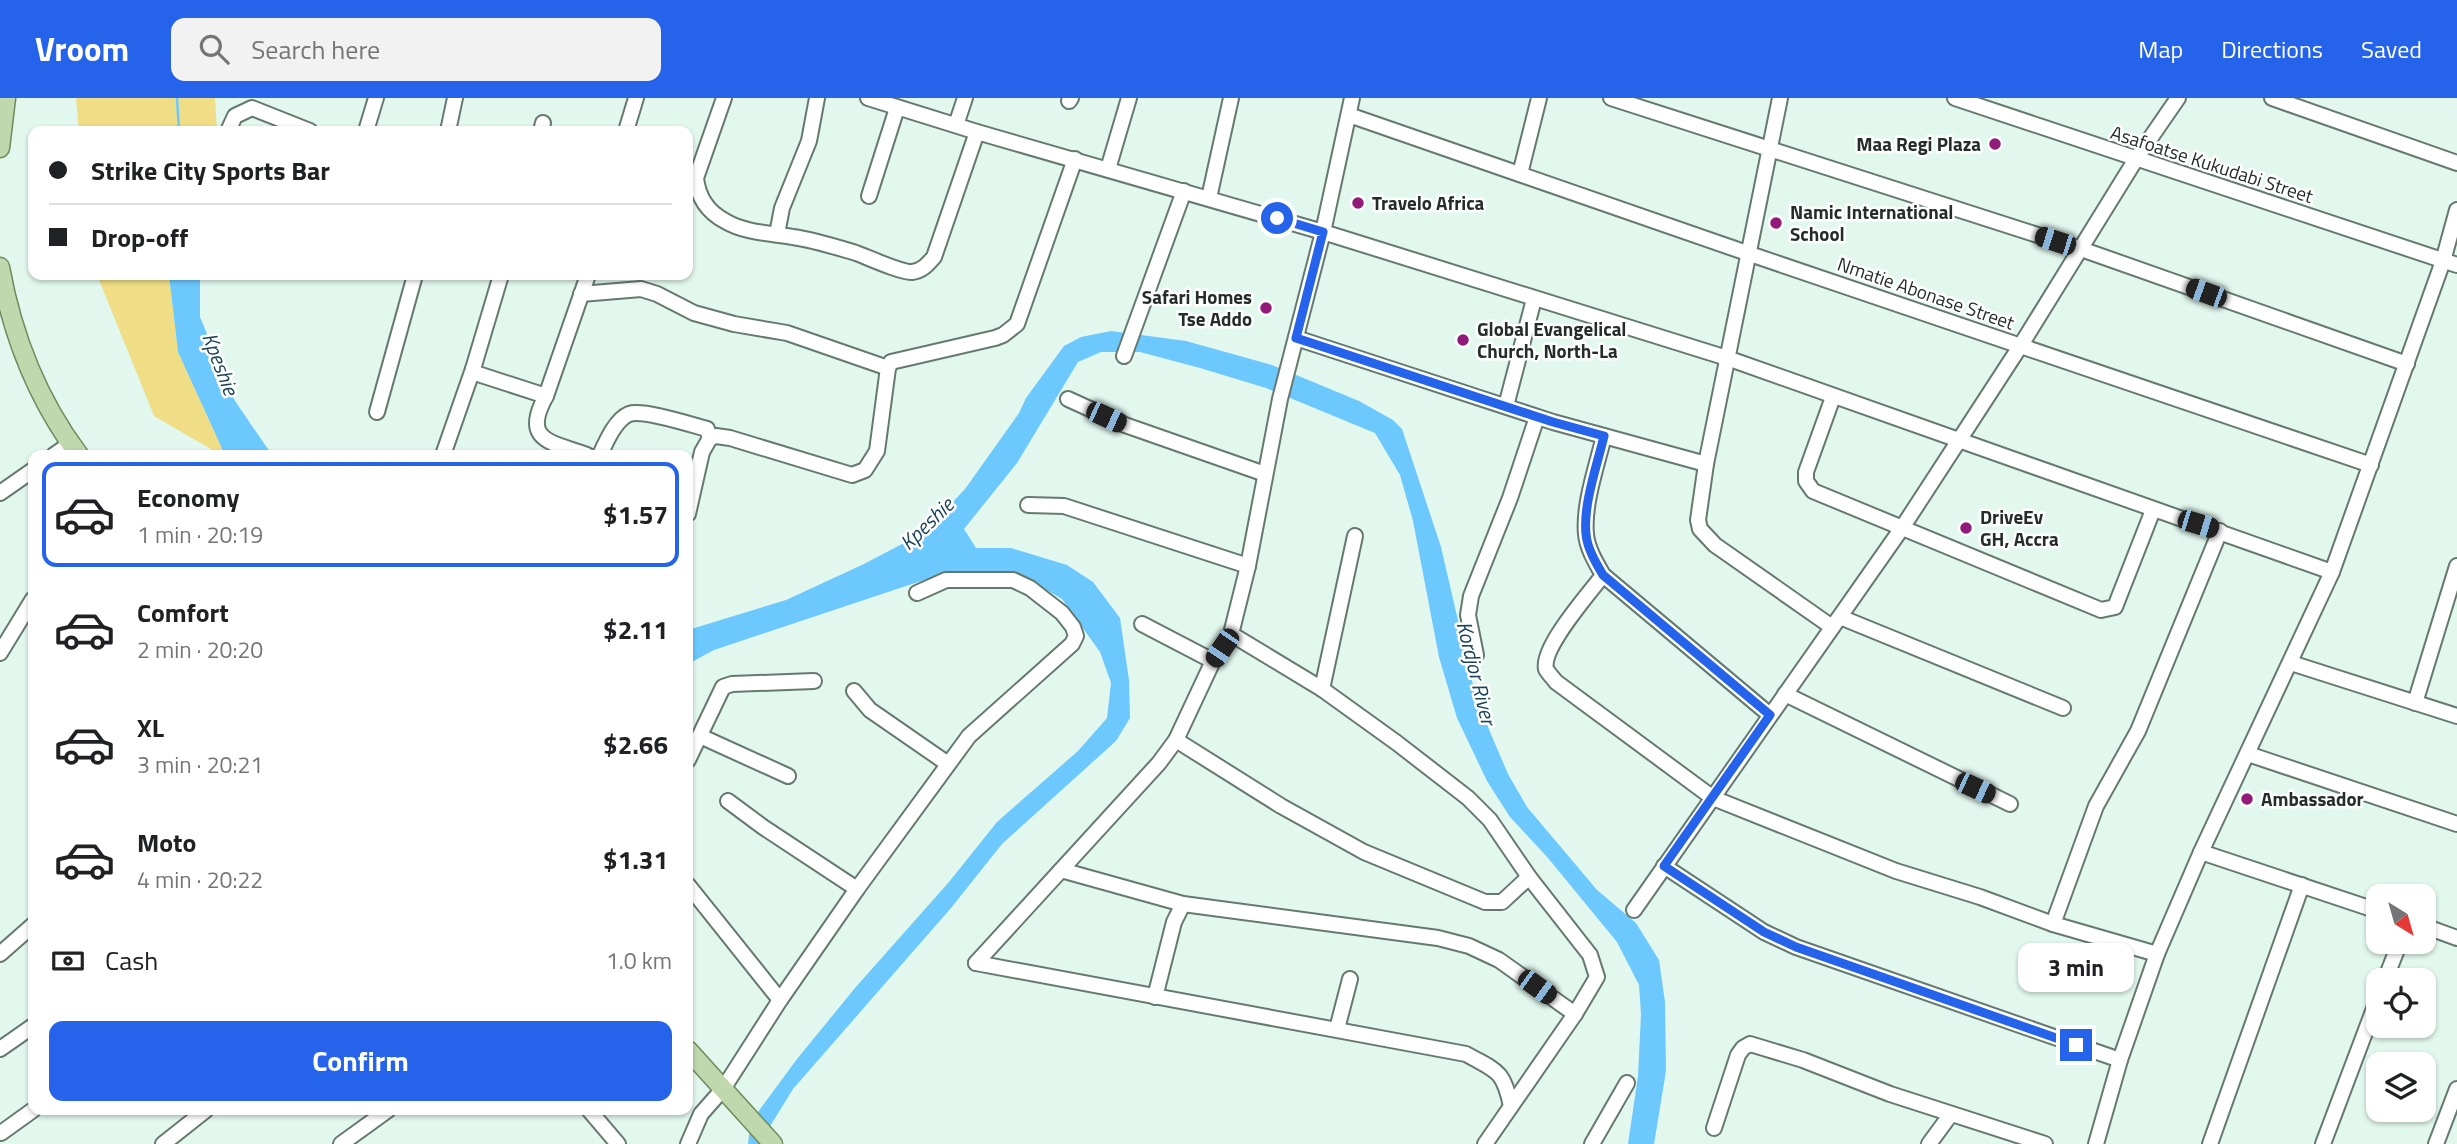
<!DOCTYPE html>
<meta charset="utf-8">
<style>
:root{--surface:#fff;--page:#f2f2f2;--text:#202124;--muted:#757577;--line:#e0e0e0;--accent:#2563eb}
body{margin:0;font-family:"Titillium Web",sans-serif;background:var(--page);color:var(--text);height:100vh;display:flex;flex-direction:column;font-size:26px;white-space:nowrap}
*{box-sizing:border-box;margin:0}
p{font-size:23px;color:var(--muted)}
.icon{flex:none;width:38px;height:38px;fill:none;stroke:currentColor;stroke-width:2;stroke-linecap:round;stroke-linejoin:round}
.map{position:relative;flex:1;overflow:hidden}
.details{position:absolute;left:28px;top:352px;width:665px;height:665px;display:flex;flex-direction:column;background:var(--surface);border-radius:14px;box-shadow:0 2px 5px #0004}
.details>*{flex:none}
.top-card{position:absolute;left:28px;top:28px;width:665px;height:154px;border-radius:14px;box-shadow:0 2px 5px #0004;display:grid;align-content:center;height:154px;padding:0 21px;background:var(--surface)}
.needle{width:46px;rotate:143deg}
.controls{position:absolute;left:2366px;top:786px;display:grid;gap:14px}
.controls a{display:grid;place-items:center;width:70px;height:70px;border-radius:14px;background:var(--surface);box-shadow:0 2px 5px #0004;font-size:35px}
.end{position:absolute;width:32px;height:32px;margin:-16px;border:9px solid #2563eb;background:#fff;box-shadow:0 0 0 4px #fff}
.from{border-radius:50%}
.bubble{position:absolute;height:49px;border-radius:14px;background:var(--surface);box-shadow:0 2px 5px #0004;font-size:23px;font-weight:700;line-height:49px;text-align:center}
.car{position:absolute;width:21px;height:42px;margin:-21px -10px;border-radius:9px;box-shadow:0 0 5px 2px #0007;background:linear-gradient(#222 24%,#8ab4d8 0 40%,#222 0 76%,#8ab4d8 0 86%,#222 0)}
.top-card b{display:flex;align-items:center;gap:24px;height:66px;font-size:26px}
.top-card b+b{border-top:2px solid var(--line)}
.top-card i{width:18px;height:18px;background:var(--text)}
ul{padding:12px 0 0;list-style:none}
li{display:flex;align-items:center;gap:21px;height:105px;margin:0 14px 10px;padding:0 7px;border:4px solid transparent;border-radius:14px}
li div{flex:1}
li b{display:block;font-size:26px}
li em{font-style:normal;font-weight:700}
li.active{border-color:var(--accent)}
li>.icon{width:63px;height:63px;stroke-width:1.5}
.pay{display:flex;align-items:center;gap:18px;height:77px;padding:0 21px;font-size:26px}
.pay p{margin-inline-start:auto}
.button{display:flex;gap:14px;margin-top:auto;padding:14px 21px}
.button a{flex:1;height:80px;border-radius:14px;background:var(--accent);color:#fff;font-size:28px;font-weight:700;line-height:80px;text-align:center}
header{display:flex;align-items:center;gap:42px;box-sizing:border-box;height:98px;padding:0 35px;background:var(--accent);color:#fff}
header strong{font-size:33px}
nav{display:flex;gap:38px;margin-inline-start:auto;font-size:24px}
.search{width:490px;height:63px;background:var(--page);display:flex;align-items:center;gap:18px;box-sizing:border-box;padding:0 24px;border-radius:14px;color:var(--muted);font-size:26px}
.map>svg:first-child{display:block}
.green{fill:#f0de86}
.water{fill:#6cc8fd}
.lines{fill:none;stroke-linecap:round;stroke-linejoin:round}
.stream{stroke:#6cc8fd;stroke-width:2.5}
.minor-casing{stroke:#667970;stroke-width:18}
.major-casing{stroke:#6e8b5b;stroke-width:21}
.minor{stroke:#fff;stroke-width:14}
.major{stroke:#bfd8ad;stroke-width:18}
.route{stroke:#2563eb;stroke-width:9}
.poi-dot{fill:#921b79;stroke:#fff;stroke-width:2.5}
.labels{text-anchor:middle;stroke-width:5;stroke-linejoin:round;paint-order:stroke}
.poi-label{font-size:19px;font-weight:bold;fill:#252d2a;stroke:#fff;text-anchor:start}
.street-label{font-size:19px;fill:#252d2a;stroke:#fff}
.water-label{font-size:21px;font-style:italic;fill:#1b4358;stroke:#fff}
</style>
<header>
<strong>Vroom</strong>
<div class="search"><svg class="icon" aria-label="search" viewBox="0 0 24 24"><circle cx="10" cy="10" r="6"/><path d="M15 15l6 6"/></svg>Search here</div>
<nav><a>Map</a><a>Directions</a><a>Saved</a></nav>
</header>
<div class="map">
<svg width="2457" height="1046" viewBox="0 0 2457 1046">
<rect width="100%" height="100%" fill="#e2f8ee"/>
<g class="green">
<path d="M 76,0 L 215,0 L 217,33 L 79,33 Z"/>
<path d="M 97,177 L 169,177 L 178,254 L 225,357 L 221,357 L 154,318 Z"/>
</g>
<g class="water">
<path d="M 169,177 L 200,177 L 200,219 L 235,303 L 272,357 L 225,357 L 178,254 Z"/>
<path d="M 1111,233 L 1186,243 L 1272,267 L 1359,303 L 1393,322 L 1402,331 L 1441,449 L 1472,583 L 1490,634 L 1508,676 L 1527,709 L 1597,792 L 1636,825 L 1659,862 L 1665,904 L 1666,973 L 1654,1046 L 1628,1046 L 1638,978 L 1641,916 L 1639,887 L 1617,844 L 1548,760 L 1510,719 L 1487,683 L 1457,620 L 1439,559 L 1413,423 L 1400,377 L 1375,335 L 1266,290 L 1200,270 L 1140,254 L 1101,254 L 1078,264 L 1017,365 L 964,431 L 976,450 L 1011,450 L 1067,467 L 1093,484 L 1120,520 L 1129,582 L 1130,620 L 1116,643 L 1002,746 L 951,810 L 793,991 L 759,1046 L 748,1046 L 750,1030 L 758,1014 L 797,961 L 855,890 L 949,784 L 997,724 L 1078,653 L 1107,620 L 1111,585 L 1100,554 L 1062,501 L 1020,476 L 942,476 L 714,552 L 688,566 L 688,532 L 786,502 L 864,466 L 925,434 L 965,391 L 1019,315 L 1026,300 L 1064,248 L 1081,239 Z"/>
</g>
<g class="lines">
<path class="stream" d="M 177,0 L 179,33"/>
<defs>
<g id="minor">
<path d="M 724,0 L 696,80 C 698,99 708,114 725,123 C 745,135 770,135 793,139 C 814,142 836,149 856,155 C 867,159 902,175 912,174 C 922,173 928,166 934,159 L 977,34"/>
<path d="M 868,0 L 977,34 L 1323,134 L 1727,260 L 2332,474"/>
<path d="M 1611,0 L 2081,151 L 2407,266"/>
<path d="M 1780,0 L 1706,366 L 1698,422 L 1700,431 L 1715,447 L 1832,529"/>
<path d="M 1955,0 L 2457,167"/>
<path d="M 2272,0 L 2457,65"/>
<path d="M 1069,3 L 1071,0"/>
<path d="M 1349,17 L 1747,155 L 2371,367"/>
<path d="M 956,27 L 965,0"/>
<path d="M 228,33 L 235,18 L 252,10 L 310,33"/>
<path d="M 366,33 L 376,0"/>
<path d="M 448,33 L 455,0"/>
<path d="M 541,33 L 543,25"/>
<path d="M 626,33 L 636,0"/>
<path d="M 1108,71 L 1129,0"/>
<path d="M 1520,76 L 1539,0"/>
<path d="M 869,98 L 897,10"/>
<path d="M 1209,100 L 1231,0"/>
<path d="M 777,136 L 782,110 L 809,43 L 817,0"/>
<path d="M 501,177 L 473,271 L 478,276 L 546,298"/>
<path d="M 581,196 L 641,191 L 657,196 L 694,215 L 734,226 L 787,235 L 888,270"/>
<path d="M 1296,240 L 1553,324 L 1706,366"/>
<path d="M 1124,258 L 1184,93"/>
<path d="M 1833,299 L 1806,374 L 1806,383 L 1813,393 L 2101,512 L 2115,509 L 2153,412"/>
<path d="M 1068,301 L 1125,327 L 1265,376"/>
<path d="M 1506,308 L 1534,201"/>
<path d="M 377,314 L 415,177"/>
<path d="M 1604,338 C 1597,367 1583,407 1586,436 C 1587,450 1596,465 1603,477 L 1770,617"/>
<path d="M 54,357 L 70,346"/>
<path d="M 443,357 L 473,271"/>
<path d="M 587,357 C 551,344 521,343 546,298 L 588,177"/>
<path d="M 600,357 C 606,344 615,322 629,316 C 643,311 692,327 707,331 L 710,340"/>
<path d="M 0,395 L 33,372"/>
<path d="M 1028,407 L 1064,408 L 1248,468"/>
<path d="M 688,416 L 702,354 L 710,340 L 716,338 L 730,340 L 852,377 L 865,372 L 877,353 L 888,270 L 891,264 L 995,240 L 1003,237 L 1017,226 L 1075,61"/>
<path d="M 1603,477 C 1590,495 1541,549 1546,571 C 1548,575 1553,580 1556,584 L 1713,700 L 1896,773 L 1980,799 L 2053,826 L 2157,856"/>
<path d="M 1840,519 L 2063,610"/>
<path d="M 1142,526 L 1213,563"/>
<path d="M 1231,536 L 1322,591 L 1397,645 L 1468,700 L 1490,722 L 1529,779 L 1590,857 L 1597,879 L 1575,916 L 1485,1046"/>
<path d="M 0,555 L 33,501"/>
<path d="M 1476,557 L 1468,517 L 1471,498 L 1510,400 L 1537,319"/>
<path d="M 2291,565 L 2457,618"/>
<path d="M 1322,591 L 1355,438"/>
<path d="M 854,593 L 870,612 L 948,666"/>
<path d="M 1785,596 L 2010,706"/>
<path d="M 2415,605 L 2457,468"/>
<path d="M 700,638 L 788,678"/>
<path d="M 1176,642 L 1281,708 L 1364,754 L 1485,804 L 1502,804 L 1529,779"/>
<path d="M 2248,656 L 2457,726"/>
<path d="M 688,662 L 723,589 L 732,586 L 814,583"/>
<path d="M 728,703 L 763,729 L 857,791"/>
<path d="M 2201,754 L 2378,813"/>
<path d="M 1664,768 L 1764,834 L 1796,849 L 2120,962"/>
<path d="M 1061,772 L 1183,806"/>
<path d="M 688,787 L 780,902"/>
<path d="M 1634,812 L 1902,430 L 2021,247 L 2136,61 L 2178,0"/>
<path d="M 2053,826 L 2096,708 L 2138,633 L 2220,433"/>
<path d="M 2424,828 L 2457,840"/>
<path d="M 0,856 L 33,827"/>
<path d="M 976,865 L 1159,665 L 1176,642 L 1213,563 L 1231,536 L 1248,468 L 1280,301 L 1323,134 L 1352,0"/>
<path d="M 976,865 L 1466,956 C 1496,973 1503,971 1511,1008"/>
<path d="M 2385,882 L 2400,844"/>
<path d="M 1155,899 L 1174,824 L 1183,806 L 1438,840 L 1469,848 L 1499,862 L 1575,916"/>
<path d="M 1337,931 L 1350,881"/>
<path d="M 0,951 L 33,928"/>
<path d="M 589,1012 L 618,1046"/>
<path d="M 1714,1030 L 1738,957 L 1743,950 L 1750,946 L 1803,962 L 1890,996 L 2045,1046"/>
<path d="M 1,1035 L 33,1012"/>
<path d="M 163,1046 L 206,1012"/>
<path d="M 341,1046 L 388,1012"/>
<path d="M 688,1046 L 701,1016 L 723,991 L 780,902 L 857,791 L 969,638 L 1072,546 L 1076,538 L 1073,529 L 1062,515 L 1030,490 L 1013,482 L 946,482 L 917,495"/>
<path d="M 1592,1046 L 1627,985"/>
<path d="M 1929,1046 L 1951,1016"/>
<path d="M 2096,1046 L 2120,962 L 2157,856 L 2201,754 L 2332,474 L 2443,163 L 2457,112"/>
<path d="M 2210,1046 L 2302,787"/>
<path d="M 2323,1046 L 2378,900"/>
<path d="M 2436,1046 L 2457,991"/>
</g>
<g id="major">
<path d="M 0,50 L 6,0"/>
<path d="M 0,169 C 12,236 38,302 79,357"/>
<path d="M 688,952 L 773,1046"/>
</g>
</defs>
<use href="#minor" class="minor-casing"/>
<use href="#major" class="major-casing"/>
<use href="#minor" class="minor"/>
<use href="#major" class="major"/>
</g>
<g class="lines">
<path class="route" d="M 1277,120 L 1323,134 L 1296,240 L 1553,324 L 1604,338 C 1597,368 1583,406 1586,436 C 1587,450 1596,465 1603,477 L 1770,617 L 1664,768 L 1764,834 L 1796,849 L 2076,947"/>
</g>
<g class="poi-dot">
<circle cx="1995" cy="46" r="7"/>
<circle cx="1358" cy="105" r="7"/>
<circle cx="1776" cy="125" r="7"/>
<circle cx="1266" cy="210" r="7"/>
<circle cx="1463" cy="242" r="7"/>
<circle cx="1966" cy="430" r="7"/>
<circle cx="2247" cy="701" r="7"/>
</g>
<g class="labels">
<g class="poi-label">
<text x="1981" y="53" text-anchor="end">Maa Regi Plaza</text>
<text x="1372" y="112">Travelo Africa</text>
<text x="1790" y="121">Namic International<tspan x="1790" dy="22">School</tspan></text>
<text x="1252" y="206" text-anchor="end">Safari Homes<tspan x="1252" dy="22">Tse Addo</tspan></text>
<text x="1477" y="238">Global Evangelical<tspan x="1477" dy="22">Church, North-La</tspan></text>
<text x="1980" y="426">DriveEv<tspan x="1980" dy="22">GH, Accra</tspan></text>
<text x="2261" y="708">Ambassador</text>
</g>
<g class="street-label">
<text transform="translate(2212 66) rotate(18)" y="7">Asafoatse Kukudabi Street</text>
<text transform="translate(1926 195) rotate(19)" y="7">Nmatie Abonase Street</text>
</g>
<g class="water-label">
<text transform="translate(220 266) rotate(69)" y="7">Kpeshie</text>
<text transform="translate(927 426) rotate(-44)" y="7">Kpeshie</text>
<text transform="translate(1476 575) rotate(76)" y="7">Kordjor River</text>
</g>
</g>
</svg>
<div class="controls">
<a><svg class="needle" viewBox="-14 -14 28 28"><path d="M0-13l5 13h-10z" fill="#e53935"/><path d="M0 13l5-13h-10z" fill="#757577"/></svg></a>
<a><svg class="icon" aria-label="locate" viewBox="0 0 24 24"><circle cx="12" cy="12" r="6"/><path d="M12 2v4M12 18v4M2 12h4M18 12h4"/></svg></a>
<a><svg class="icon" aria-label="layers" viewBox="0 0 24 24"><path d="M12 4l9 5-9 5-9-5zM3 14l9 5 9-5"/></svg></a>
</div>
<i class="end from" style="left:1277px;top:120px"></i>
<i class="end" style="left:2076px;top:947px"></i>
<div class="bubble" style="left:2018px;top:845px;width:116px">3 min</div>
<i class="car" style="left:2055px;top:143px;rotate:288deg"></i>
<i class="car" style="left:2206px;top:195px;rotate:290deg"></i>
<i class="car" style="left:1106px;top:319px;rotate:115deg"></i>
<i class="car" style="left:2198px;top:426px;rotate:107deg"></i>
<i class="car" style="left:1222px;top:550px;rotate:214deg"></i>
<i class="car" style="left:1975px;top:690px;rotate:115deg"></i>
<i class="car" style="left:1537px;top:889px;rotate:126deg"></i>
<div class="top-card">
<b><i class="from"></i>Strike City Sports Bar</b>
<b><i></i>Drop-off</b>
</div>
<section class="details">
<ul>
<li class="active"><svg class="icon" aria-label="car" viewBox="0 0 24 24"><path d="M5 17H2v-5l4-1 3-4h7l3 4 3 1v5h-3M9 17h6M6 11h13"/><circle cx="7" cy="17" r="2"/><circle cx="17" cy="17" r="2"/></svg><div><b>Economy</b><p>1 min · 20:19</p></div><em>$1.57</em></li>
<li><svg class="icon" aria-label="car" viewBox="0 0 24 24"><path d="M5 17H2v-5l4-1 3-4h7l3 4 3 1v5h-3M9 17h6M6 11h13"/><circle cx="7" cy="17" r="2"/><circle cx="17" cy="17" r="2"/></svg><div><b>Comfort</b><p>2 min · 20:20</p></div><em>$2.11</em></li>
<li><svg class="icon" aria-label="car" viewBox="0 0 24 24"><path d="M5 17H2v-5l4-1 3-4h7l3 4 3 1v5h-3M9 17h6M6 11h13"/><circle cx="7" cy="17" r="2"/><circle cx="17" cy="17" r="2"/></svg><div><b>XL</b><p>3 min · 20:21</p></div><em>$2.66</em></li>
<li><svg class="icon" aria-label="car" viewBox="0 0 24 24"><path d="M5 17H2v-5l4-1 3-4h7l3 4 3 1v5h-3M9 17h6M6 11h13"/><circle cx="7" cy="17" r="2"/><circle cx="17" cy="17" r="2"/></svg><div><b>Moto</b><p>4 min · 20:22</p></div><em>$1.31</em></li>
</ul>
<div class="pay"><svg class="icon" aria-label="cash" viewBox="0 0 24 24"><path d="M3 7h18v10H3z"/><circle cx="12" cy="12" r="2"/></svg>Cash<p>1.0 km</p></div>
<div class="button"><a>Confirm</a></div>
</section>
</div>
